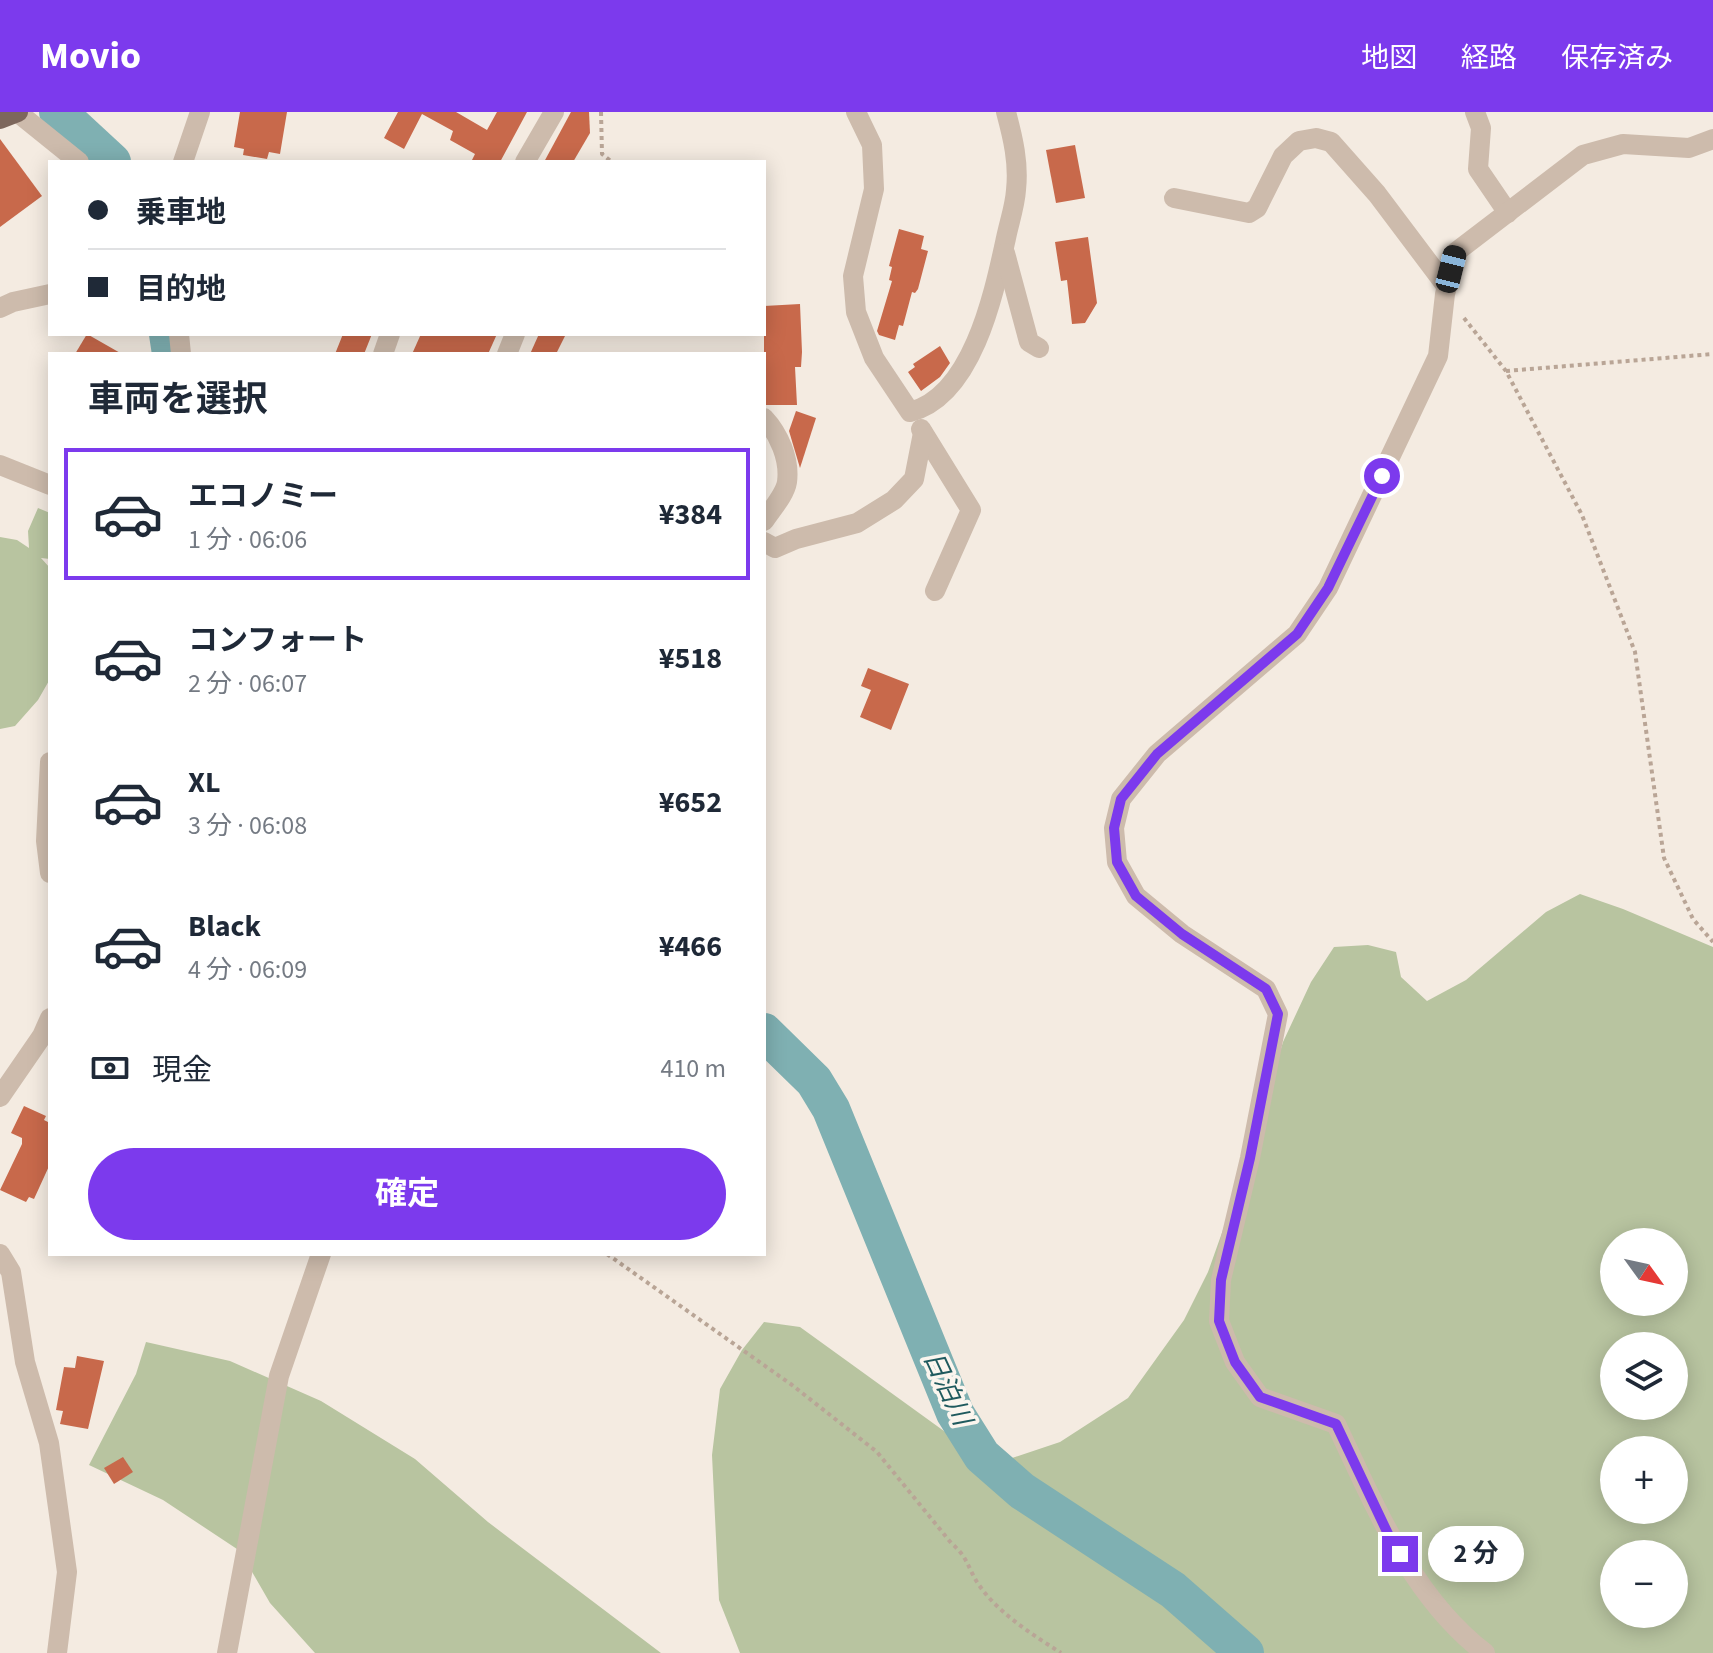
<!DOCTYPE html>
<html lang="ja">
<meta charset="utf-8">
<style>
:root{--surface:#fff;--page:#f6f6f7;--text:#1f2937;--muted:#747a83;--line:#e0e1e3;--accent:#7c3aed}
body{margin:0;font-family:"Source Sans 3","Noto Sans JP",sans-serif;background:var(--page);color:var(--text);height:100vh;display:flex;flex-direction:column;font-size:30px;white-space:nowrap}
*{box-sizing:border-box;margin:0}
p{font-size:26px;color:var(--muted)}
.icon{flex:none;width:44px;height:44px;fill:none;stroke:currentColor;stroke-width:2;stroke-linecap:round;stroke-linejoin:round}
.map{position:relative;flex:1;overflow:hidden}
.sheet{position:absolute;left:48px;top:240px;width:718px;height:904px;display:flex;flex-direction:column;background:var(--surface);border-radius:0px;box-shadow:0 4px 20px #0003}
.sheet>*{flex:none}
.banner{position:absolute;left:48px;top:48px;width:718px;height:176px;border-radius:0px;box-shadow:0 4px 20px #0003;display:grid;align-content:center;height:176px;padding:0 40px;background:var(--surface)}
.needle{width:52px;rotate:123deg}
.tools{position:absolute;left:1600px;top:1116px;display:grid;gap:16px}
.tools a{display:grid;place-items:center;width:88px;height:88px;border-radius:50%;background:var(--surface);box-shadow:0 4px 20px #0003;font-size:40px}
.end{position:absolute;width:36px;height:36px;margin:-18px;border:10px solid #7c3aed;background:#fff;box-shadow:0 0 0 4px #fff}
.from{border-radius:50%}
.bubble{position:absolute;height:56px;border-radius:28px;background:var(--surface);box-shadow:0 4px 20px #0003;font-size:26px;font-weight:700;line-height:56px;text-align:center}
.car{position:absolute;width:24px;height:48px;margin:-24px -12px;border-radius:10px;box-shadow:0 0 6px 2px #0007;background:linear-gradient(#222 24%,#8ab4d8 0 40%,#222 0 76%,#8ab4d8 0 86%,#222 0)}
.banner b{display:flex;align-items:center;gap:28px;height:76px;font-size:30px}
.banner b+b{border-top:2px solid var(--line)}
.banner i{width:20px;height:20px;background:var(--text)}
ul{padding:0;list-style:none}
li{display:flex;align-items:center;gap:24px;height:132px;margin:0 16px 12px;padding:0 24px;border:4px solid transparent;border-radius:0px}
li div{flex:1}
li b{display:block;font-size:30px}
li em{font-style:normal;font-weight:700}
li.current{border-color:var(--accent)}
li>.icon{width:72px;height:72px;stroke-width:1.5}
h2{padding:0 40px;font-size:36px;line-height:96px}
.pay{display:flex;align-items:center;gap:20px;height:88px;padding:0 40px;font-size:30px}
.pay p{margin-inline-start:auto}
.button{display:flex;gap:16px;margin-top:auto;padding:16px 40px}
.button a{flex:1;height:92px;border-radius:48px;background:var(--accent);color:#fff;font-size:32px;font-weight:700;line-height:92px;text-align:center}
header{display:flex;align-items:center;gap:48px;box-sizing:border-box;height:112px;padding:0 40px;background:var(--accent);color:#fff}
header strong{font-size:38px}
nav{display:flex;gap:44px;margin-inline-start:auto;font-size:28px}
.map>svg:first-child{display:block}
.green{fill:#b8c4a0;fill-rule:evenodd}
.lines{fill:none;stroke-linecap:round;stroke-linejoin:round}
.river{stroke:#7fb0b2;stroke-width:38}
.building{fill:#c8694b}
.path{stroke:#b9a596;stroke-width:4;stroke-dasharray:4 4;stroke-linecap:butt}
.minor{stroke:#cdbbac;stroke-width:20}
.major{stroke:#7d675c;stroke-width:20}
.route{stroke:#7c3aed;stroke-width:10}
.labels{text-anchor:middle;stroke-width:7;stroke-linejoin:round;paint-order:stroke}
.water-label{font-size:26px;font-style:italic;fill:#1f5a5e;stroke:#fbf5ee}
</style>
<header>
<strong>Movio</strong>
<nav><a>地図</a><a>経路</a><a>保存済み</a></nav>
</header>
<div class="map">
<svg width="1713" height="1541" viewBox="0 0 1713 1541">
<rect width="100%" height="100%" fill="#f4ebe1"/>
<g class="green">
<path d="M 38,396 L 50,401 L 50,447 L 41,446 L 50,456 L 50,567 L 38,588 L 15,614 L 0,617 L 0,425 L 17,428 L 29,436 L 28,419 Z"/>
<path d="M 1580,782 L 1623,797 L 1713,835 L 1713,1541 L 740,1541 L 719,1488 L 712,1343 L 720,1277 L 742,1238 L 764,1210 L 800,1215 L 991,1353 L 1060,1330 L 1128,1286 L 1184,1208 L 1208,1160 L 1245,1056 L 1283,930 L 1311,870 L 1334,835 L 1368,833 L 1396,840 L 1401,865 L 1427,889 L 1466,868 L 1546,800 ZM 1614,1130 L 1674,1130 L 1674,1190 L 1614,1190 ZM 1614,1234 L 1674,1234 L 1674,1294 L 1614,1294 ZM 1614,1338 L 1674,1338 L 1674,1398 L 1614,1398 ZM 1614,1442 L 1674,1442 L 1674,1502 L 1614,1502 Z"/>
<path d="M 146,1230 L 230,1249 L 321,1289 L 415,1347 L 488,1410 L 661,1541 L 315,1541 L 270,1491 L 240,1439 L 163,1388 L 89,1353 L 136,1262 Z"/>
</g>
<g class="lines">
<g class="river">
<path d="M 58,0 L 112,50"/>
<path d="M 168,222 L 171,242"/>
<path d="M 764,920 L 814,969 L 831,997 L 955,1301 L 982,1344 L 1022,1379 L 1173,1478 L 1245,1541"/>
</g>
</g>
<g class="building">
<path d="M 240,0 L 287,0 L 280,42 L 269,40 L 267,47 L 243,43 L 244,37 L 234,35 Z"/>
<path d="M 398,0 L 456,0 L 487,18 L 497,0 L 527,0 L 500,50 L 471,50 L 475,42 L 450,28 L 453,19 L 422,2 L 404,37 L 384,26 Z"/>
<path d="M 571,0 L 589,0 L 590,21 L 573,50 L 544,50 Z"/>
<path d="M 0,27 L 42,84 L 0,115 Z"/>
<path d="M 1075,33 L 1085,86 L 1056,91 L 1046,38 Z"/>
<path d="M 899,117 L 924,124 L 921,137 L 928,139 L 918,177 L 915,181 L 912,180 L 903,214 L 899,213 L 895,228 L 879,223 L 877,219 L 892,169 L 889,168 L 892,155 L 889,154 Z"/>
<path d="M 1088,125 L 1097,191 L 1085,211 L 1072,212 L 1067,168 L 1061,169 L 1055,130 Z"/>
<path d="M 800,192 L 802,240 L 801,255 L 795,255 L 797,293 L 764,293 L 764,194 Z"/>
<path d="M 87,222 L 122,242 L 75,242 Z"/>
<path d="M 343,222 L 372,222 L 364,242 L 335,242 Z"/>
<path d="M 421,222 L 497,222 L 488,242 L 412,242 Z"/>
<path d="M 539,222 L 566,222 L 556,242 L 530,242 Z"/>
<path d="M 940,234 L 950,251 L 940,265 L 921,279 L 908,260 L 915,255 L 913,252 Z"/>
<path d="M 796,299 L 816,306 L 800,356 L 789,319 Z"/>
<path d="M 868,556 L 909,572 L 891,618 L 860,605 L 871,578 L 861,574 Z"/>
<path d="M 24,994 L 46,1004 L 44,1008 L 50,1011 L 50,1052 L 34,1087 L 29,1085 L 26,1090 L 0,1078 L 22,1032 L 22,1026 L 11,1021 Z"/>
<path d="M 77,1244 L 104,1249 L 88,1317 L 60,1312 L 63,1299 L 56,1298 L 64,1255 L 75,1256 Z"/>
<path d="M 123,1345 L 133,1360 L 114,1372 L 104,1356 Z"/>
</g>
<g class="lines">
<g class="path">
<path d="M 601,0 L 602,42 L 612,50"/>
<path d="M 1464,206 L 1506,259 L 1582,403 L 1635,540 L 1664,746 L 1693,807 L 1713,830"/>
<path d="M 1506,259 L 1713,242"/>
<path d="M 607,1142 L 792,1273 L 877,1340 L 952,1432 C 968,1445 968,1457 979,1473 C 999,1502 1032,1522 1061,1541"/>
</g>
<g class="minor">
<path d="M 17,0 L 79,50"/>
<path d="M 856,0 L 872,33 L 874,77 L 853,164 L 856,200 L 874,246 L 910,300 C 973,284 994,181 1006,126 C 1009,111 1015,94 1016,78 C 1019,51 1013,26 1006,0"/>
<path d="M 1475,0 L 1481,16 L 1478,57 L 1508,101"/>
<path d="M 183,50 L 200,0"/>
<path d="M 525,50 L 554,0"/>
<path d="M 1174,86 L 1249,101 L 1257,96 L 1283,44 L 1299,29 L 1316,26 L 1331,30 L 1377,82 L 1447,175"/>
<path d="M 1005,141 L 1029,230 L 1039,236"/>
<path d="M 0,196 L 13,190 L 50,182"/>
<path d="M 179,222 L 181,242"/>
<path d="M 383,242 L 390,222"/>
<path d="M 507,242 L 515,222"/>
<path d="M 764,306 C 779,322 790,347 787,370 C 785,383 771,398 764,409"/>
<path d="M 921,317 L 971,398 L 935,479"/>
<path d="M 0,353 L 50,373"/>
<path d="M 764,430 L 775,436 L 796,427 L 857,411 L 894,388 L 914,367 L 923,321"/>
<path d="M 50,650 L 46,729 L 50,761"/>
<path d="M 0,985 L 42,924 L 50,906"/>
<path d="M 0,1142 L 11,1160 L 25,1250 L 49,1331 L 67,1460 L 57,1541"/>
<path d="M 227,1541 L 279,1264 L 321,1142"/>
<path d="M 1485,1541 C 1411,1484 1375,1394 1336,1312 L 1260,1285 L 1235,1250 L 1219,1209 L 1221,1168 L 1250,1046 L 1278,902 L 1266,877 L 1182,822 L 1136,784 L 1117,750 L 1114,716 L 1121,687 L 1157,642 L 1297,522 L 1328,476 L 1438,244 L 1445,182 L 1456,140 L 1583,43 L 1623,32 L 1689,36 L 1713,27"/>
</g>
<path class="major" d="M 0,7 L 18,0"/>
</g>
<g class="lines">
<path class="route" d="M 1382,364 L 1328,476 L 1297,522 L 1157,642 L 1121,687 L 1114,716 L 1117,750 L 1136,784 L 1182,822 L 1266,877 L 1278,902 L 1250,1046 L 1221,1168 L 1219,1209 L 1235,1250 L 1260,1285 L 1336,1312 L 1390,1426 L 1400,1442"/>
</g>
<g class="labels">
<g class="water-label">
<text transform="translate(948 1276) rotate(65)" y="9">日泊川</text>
</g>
</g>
</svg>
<div class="tools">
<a><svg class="needle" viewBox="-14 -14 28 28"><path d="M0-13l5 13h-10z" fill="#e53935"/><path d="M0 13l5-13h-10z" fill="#747a83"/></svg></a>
<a><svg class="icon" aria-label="layers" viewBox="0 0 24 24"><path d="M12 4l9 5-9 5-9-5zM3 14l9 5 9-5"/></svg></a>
<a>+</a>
<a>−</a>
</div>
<i class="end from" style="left:1382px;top:364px"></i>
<i class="end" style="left:1400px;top:1442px"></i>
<div class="bubble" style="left:1428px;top:1414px;width:96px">2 分</div>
<i class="car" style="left:1451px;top:157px;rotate:14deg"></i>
<div class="banner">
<b><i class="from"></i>乗車地</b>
<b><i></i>目的地</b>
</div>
<section class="sheet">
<h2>車両を選択</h2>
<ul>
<li class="current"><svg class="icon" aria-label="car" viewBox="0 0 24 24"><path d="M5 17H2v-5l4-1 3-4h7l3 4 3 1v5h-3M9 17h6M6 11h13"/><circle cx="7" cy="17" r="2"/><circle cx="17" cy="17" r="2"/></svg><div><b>エコノミー</b><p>1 分 · 06:06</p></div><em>¥384</em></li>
<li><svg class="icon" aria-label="car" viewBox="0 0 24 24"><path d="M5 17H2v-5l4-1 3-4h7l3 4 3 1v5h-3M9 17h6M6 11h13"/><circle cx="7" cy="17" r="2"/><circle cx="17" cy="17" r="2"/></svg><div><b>コンフォート</b><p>2 分 · 06:07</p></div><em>¥518</em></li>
<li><svg class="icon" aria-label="car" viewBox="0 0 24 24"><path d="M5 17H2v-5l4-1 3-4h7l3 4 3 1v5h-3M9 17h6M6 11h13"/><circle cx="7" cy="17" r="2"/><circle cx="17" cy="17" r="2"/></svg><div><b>XL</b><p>3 分 · 06:08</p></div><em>¥652</em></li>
<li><svg class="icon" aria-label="car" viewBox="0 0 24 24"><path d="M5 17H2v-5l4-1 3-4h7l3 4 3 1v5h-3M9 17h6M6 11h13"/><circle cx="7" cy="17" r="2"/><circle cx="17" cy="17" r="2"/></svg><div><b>Black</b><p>4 分 · 06:09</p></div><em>¥466</em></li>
</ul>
<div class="pay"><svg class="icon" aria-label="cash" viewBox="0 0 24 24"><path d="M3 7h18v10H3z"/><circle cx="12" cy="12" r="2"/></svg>現金<p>410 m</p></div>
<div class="button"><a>確定</a></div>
</section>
</div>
